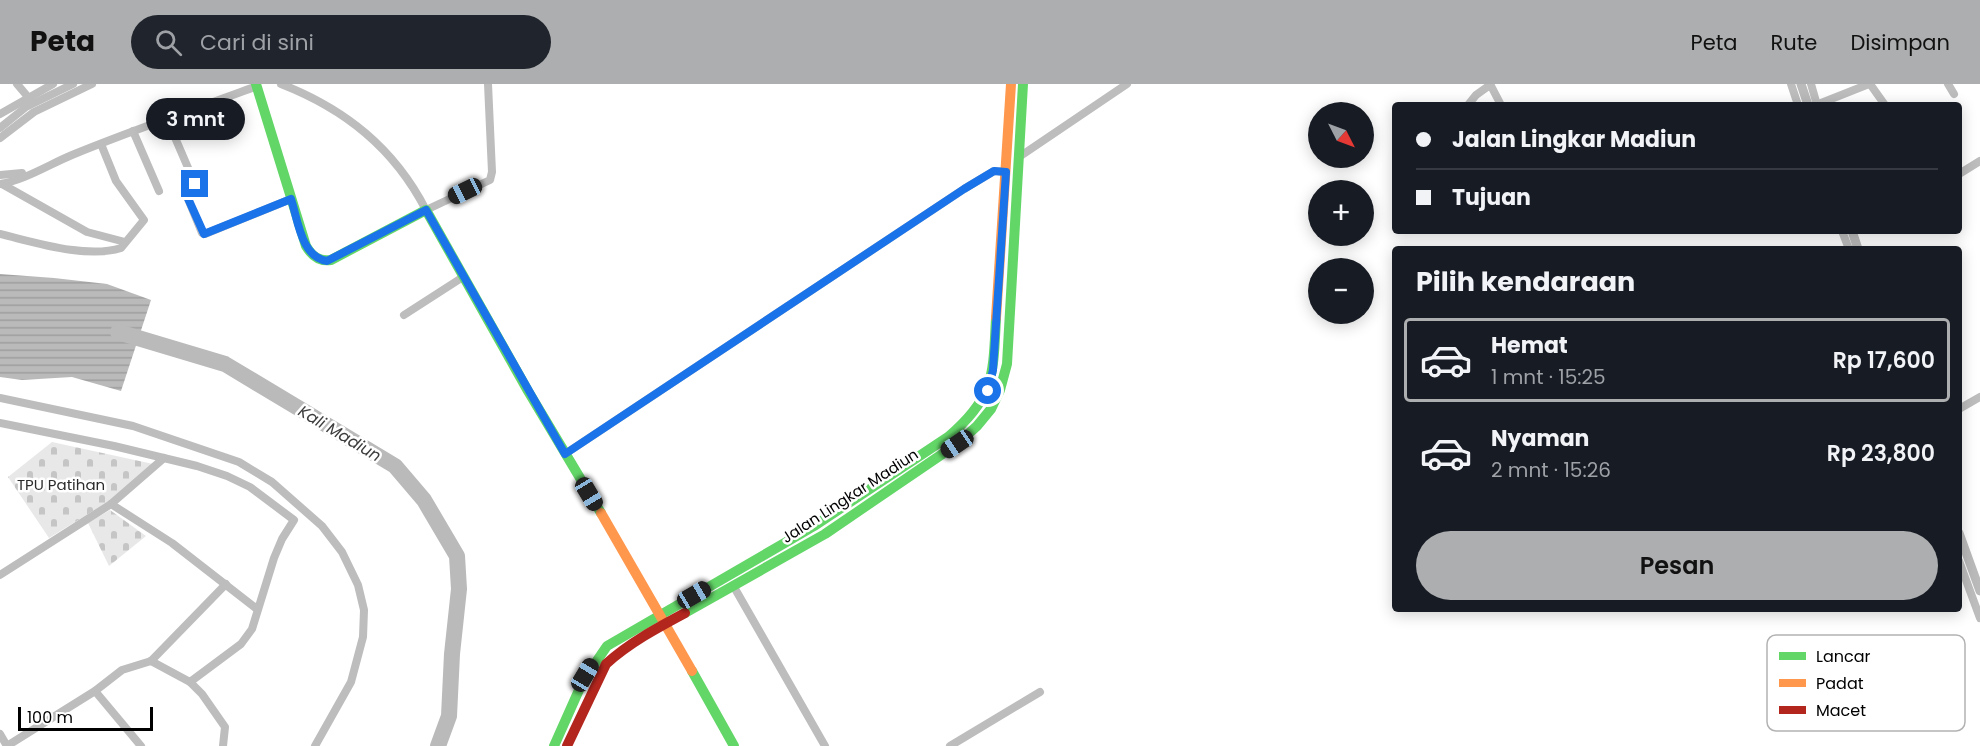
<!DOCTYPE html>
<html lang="id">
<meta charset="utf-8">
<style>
:root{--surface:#171b24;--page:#20242c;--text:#f1f3f6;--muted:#9ea1a6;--line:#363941;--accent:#adaeaf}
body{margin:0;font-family:Poppins,sans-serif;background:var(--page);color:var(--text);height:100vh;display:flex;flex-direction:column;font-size:22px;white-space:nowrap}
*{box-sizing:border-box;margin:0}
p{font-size:20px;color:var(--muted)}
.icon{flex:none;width:33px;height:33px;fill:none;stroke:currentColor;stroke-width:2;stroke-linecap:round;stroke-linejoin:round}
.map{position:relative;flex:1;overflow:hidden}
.drawer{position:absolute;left:1392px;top:162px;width:570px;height:366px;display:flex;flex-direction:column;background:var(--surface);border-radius:6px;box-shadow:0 3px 15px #0003}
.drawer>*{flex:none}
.banner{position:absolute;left:1392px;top:18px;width:570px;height:132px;border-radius:6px;box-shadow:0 3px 15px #0003;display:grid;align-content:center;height:132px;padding:0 24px;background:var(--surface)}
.needle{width:39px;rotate:132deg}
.fabs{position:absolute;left:1308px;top:18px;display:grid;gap:12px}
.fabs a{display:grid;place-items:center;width:66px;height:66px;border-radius:50%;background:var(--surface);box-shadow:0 3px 15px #0003;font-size:30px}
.scale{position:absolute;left:18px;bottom:15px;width:135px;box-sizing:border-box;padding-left:6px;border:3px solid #000;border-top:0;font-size:16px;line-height:21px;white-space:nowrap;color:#000;-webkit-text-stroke:4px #fff;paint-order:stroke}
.end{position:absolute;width:27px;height:27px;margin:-14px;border:8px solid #1a73e8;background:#fff;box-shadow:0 0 0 3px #fff}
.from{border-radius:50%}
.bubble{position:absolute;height:42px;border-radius:21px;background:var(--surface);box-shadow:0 3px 15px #0003;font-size:20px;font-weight:600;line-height:42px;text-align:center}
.car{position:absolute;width:18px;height:36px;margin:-18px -9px;border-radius:8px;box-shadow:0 0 4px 2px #0007;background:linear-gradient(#222 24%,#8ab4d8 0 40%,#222 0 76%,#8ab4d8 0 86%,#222 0)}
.banner b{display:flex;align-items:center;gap:21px;height:57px;font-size:22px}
.banner b+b{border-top:2px solid var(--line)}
.banner i{width:15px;height:15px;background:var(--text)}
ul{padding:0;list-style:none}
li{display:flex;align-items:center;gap:18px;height:84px;margin:0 12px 9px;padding:0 12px;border:3px solid transparent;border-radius:6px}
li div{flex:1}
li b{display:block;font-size:22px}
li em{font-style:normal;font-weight:600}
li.current{border-color:var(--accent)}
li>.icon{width:54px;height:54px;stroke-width:1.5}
h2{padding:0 24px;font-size:27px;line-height:72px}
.button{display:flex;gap:12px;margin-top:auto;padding:12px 24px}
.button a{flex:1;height:69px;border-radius:36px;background:var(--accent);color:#111;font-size:24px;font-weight:600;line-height:69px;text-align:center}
header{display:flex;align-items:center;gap:36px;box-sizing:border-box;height:84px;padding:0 30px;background:var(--accent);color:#111}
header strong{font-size:28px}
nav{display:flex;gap:33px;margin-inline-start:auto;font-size:21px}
.search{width:420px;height:54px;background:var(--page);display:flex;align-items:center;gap:15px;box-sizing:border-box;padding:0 21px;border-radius:33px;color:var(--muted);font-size:22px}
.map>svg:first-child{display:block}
.cemetery{fill:url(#cemetery-stones)}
.water{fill:url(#water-rules)}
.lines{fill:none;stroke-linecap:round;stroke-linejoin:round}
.canal{stroke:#bababa;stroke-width:9}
.river{stroke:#bababa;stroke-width:16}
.street{stroke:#bdbdbd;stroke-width:8}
.fast{stroke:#63d668;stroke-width:10}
.slow{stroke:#ff974d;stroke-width:10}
.jam{stroke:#b3261e;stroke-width:10}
.route{stroke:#1a73e8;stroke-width:8}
.labels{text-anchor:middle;stroke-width:5;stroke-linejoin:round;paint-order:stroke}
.park-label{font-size:15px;fill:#2c2c2c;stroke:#fff}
.street-label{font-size:15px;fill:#000;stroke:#fff}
.water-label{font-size:16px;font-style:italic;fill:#3d3d3d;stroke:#fff}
.key{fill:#fff;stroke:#b2b2b2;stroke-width:1.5}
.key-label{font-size:16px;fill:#000}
</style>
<header>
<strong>Peta</strong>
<div class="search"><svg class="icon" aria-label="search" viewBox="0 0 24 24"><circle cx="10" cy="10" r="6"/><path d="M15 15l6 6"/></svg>Cari di sini</div>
<nav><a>Peta</a><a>Rute</a><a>Disimpan</a></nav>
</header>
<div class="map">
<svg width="1980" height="662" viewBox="0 0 1980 662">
<defs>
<pattern id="cemetery-stones" width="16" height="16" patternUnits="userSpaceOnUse" patternTransform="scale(1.5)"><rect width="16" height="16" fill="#e8e8e8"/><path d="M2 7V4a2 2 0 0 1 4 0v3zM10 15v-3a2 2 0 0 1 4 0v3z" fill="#c5c5c5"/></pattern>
<pattern id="water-rules" width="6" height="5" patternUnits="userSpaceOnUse" patternTransform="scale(1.5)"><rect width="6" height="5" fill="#bababa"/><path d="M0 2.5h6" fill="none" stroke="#9e9e9e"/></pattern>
</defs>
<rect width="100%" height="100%" fill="#fff"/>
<g class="cemetery">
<path d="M 52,358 L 153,380 L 122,409 L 49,454 L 8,393 Z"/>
<path d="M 110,426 L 146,452 L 109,482 L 88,439 Z"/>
</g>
<path class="water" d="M 0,190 L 54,194 L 107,200 L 151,216 L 121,307 L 72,293 L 22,296 L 0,293 Z"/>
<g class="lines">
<g class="canal">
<path d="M 1801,0 L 1808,21"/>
<path d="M 1852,147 L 1858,165"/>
<path d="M 1959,449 L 1980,507"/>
</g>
<path class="river" d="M 118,248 L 225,280 L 395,382 L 424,416 L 457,472 L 459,505 L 452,570 L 449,632 L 438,662"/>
<g class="street">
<path d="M 17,0 L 28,13"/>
<path d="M 281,0 C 345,25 394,64 426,126 L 490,96 L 492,88 L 488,0"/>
<path d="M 1490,0 L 1501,21"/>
<path d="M 1791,0 L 1798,21"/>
<path d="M 1811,0 L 1817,21"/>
<path d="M 1870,0 L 1885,21"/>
<path d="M 1948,0 L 1954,10"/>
<path d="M 1468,21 L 1476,11 L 1490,1"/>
<path d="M 1816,21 L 1869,0"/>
<path d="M 0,30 L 53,0"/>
<path d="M 167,35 L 195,100 L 195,103 L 186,110 L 202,149 L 205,150 L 291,115"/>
<path d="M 0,44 L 26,23 L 73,0"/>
<path d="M 133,47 L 159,107"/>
<path d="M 0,54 L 34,28 L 92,0"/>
<path d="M 1019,73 L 1127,0"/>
<path d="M 1959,90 L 1980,77"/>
<path d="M 0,91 L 22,89"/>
<path d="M 0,100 C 23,97 50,80 72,71 C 133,46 195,25 257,2"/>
<path d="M 2,100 L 87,148 L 125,158"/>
<path d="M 1842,147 L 1849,165"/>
<path d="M 0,150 C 34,158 86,175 121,164 L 144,136 L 116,97 L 101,60"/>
<path d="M 404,231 L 463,193"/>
<path d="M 0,314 L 133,342 L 239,378 L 272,398 L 322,442 L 342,468 L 358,501 L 364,526 L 363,553 L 351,598 L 315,662"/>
<path d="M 1959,325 L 1980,313"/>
<path d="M 0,339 L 114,362 L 197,382 L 227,392 L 250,403 L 294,436 L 282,455 L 274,474 L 252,545 L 241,560 L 190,598 L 151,577"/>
<path d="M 565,370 L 964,105 L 994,87 L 1006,88"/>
<path d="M 111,420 L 172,459 L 257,525"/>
<path d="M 1959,477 L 1980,534"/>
<path d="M 0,491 L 111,420 L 164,374"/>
<path d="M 734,503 L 825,662"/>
<path d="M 151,577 L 226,500"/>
<path d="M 190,598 L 202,610 L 225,643 L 223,662"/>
<path d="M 95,607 L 141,662"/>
<path d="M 0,650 L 7,662"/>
<path d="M 7,662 L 95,607 L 122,586 L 151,577"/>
<path d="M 950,662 L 1040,608"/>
</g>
<g class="fast">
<path d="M 256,0 L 306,162 C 312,172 319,178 331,176 L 426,126 L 528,307 L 601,429"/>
<path d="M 685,529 L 825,450 L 957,360 L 977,342 L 991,325 L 1000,306 L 1007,280 L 1023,0"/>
<path d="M 692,587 L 734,662"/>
<path d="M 554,662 L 583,597 L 607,562 L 814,442 L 948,353 C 995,313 993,291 996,234"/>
</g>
<g class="slow">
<path d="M 996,234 L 1011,0"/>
<path d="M 601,429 L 692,587"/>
</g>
<path class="jam" d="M 567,662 L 606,580 C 629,559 657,544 685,529"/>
</g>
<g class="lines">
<path class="route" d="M 195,100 L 195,104 L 186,110 L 204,150 L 291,115 C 298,136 301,173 327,177 L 426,126 L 565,370 L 964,105 L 994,87 L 1006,88 L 993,286 L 988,307"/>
</g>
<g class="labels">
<g class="park-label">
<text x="61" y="406">TPU Patihan</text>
</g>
<g class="street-label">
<text transform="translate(850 412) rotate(-33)" y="5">Jalan Lingkar Madiun</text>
</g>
<g class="water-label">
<text transform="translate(340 349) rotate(31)" y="6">Kali Madiun</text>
</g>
</g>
<rect x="1767" y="551" width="198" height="96" rx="9" class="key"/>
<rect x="1779" y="568" width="27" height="8" fill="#63d668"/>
<rect x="1779" y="595" width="27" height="8" fill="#ff974d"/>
<rect x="1779" y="622" width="27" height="8" fill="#b3261e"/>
<g class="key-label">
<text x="1816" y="578">Lancar</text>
<text x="1816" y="605">Padat</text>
<text x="1816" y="632">Macet</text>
</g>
</svg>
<div class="fabs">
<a><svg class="needle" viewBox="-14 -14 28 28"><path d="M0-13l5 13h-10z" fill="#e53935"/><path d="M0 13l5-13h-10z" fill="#9ea1a6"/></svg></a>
<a>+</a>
<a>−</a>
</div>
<div class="scale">100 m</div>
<i class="end from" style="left:988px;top:307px"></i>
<i class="end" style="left:195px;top:100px"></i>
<div class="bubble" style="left:146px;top:14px;width:99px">3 mnt</div>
<i class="car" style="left:465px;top:107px;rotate:244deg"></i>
<i class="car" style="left:957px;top:360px;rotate:236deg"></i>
<i class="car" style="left:589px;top:410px;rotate:149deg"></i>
<i class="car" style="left:694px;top:511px;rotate:60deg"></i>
<i class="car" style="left:585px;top:591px;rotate:31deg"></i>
<div class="banner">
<b><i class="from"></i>Jalan Lingkar Madiun</b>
<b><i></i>Tujuan</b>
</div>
<section class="drawer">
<h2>Pilih kendaraan</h2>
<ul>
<li class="current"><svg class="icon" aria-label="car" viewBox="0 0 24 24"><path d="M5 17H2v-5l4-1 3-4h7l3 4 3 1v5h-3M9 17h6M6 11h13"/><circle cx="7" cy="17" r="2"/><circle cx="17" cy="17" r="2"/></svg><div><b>Hemat</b><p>1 mnt · 15:25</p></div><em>Rp 17,600</em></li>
<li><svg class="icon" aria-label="car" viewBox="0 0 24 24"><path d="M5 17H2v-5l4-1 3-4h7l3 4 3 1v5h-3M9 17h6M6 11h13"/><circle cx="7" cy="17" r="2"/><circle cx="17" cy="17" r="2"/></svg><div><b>Nyaman</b><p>2 mnt · 15:26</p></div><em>Rp 23,800</em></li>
</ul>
<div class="button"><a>Pesan</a></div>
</section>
</div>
